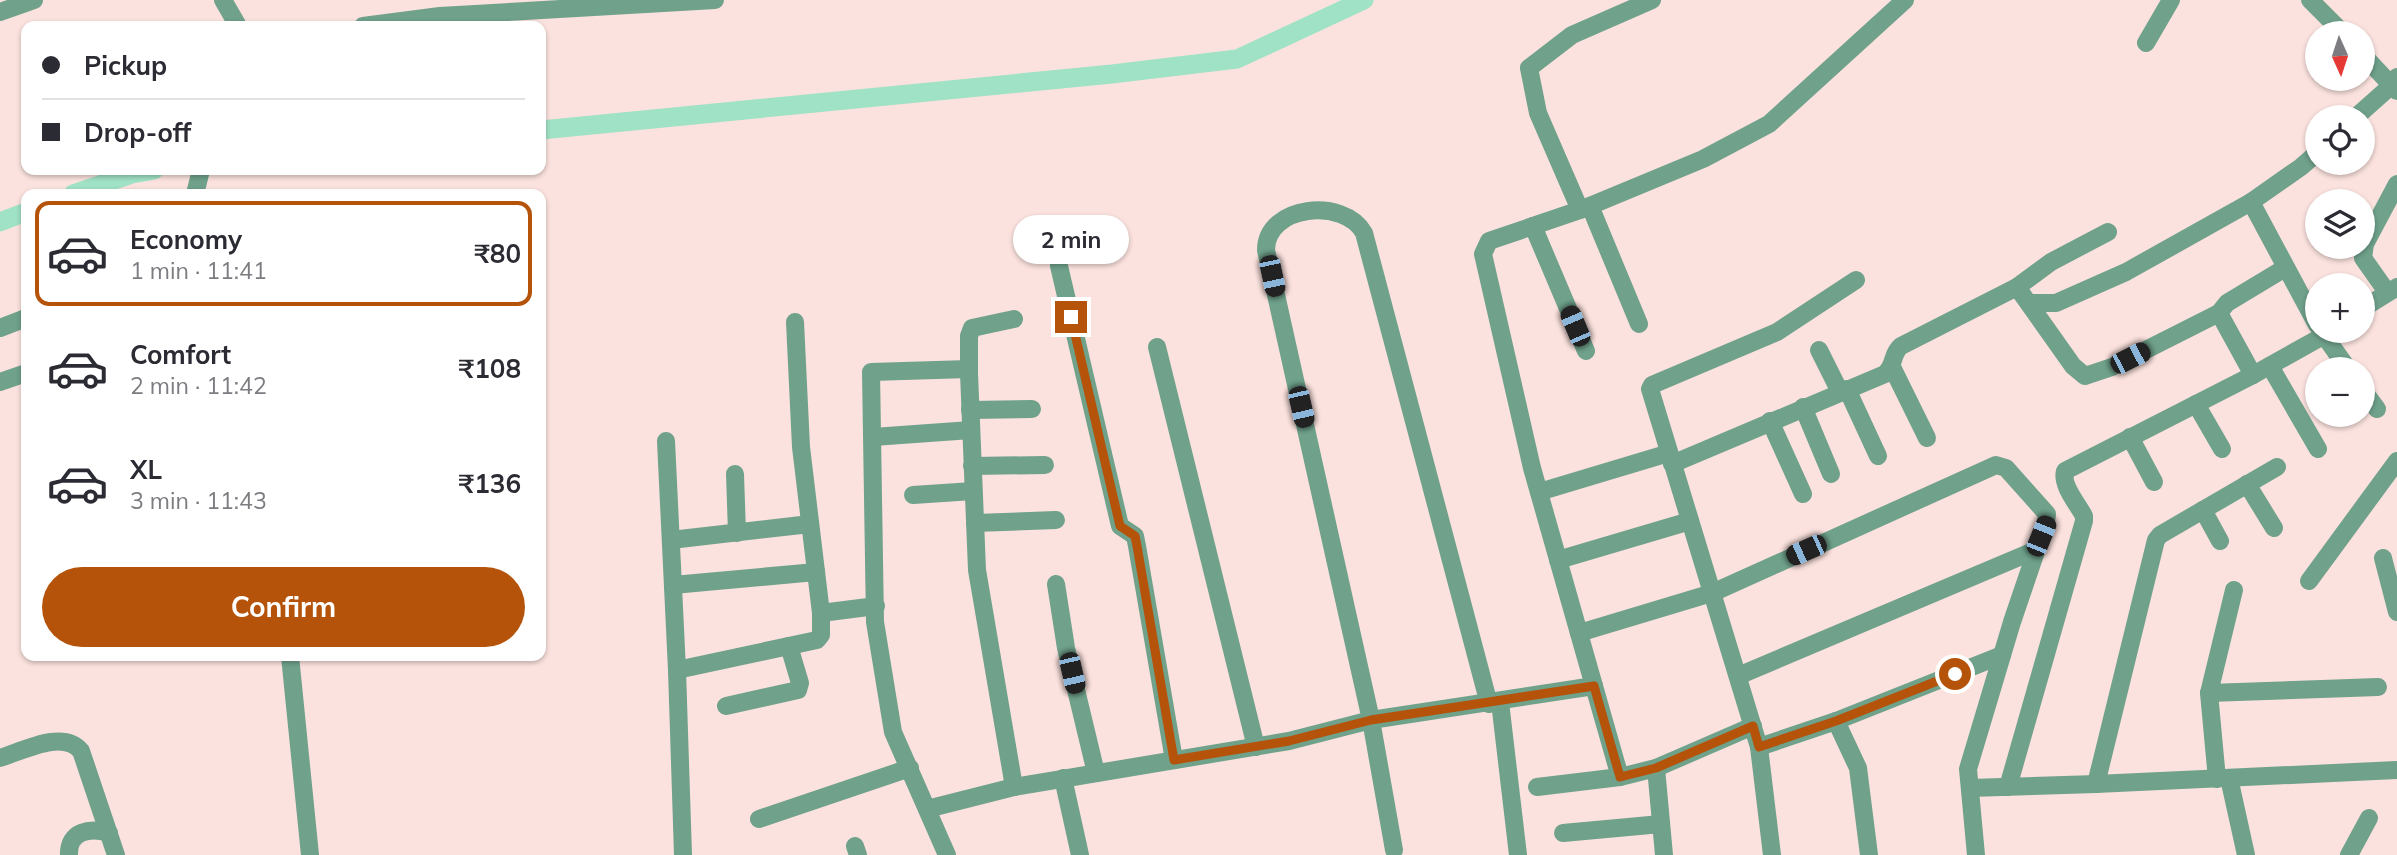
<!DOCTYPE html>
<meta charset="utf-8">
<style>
:root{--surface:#fff;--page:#f7f7f7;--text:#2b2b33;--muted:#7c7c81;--line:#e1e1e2;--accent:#b45309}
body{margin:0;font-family:Mulish,sans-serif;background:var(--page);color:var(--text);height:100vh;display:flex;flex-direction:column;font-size:26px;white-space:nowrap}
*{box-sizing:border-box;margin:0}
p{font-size:23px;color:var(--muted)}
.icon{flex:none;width:38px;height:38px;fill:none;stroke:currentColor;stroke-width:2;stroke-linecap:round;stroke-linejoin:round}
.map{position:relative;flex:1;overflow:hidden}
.sheet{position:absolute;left:21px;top:189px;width:525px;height:472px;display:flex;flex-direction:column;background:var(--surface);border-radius:14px;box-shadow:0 2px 5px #0004}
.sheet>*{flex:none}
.hud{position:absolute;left:21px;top:21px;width:525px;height:154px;border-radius:14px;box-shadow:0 2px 5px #0004;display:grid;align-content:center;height:154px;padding:0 21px;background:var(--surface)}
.needle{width:46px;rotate:177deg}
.tools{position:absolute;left:2305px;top:21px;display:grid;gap:14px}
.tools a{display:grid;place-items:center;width:70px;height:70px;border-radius:50%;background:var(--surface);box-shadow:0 2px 5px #0004;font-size:35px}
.end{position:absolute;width:32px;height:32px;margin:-16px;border:9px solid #b45309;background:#fff;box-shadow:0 0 0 4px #fff}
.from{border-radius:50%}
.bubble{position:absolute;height:49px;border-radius:24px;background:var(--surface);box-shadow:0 2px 5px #0004;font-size:23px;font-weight:700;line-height:49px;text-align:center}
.car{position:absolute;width:21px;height:42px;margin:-21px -10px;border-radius:9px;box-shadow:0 0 5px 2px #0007;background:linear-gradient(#222 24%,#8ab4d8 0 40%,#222 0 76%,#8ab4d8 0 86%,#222 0)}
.hud b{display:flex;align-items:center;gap:24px;height:66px;font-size:26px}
.hud b+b{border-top:2px solid var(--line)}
.hud i{width:18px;height:18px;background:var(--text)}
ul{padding:12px 0 0;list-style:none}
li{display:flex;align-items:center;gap:21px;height:105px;margin:0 14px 10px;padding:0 7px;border:4px solid transparent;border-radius:14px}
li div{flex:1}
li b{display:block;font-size:26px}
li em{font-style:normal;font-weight:700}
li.on{border-color:var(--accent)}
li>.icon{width:63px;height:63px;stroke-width:1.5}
.primary-button{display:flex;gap:14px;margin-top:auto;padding:14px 21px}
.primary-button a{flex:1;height:80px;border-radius:42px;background:var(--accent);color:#fff;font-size:28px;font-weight:700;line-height:80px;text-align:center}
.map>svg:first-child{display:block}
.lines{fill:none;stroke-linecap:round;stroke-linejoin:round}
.canal{stroke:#a0e2c5;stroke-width:19}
.minor{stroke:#6fa18b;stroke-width:18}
.route{stroke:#b45309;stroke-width:9}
</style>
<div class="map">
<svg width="2397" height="855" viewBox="0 0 2397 855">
<rect width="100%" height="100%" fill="#fbe2de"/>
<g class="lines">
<g class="canal">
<path d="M 541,130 L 1112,74 L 1237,59 L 1364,0"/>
<path d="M 73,194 L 132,174 L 154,170"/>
<path d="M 0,222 L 26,212"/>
</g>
<g class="minor">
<path d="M 223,0 L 238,26"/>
<path d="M 2310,0 L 2343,33"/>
<path d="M 0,12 L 34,0"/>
<path d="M 363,26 L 440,16 L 715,0"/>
<path d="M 2146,43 L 2171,0"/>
<path d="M 2362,54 L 2397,91"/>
<path d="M 2356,117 L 2392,85 L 2397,77"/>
<path d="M 195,194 L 201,170"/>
<path d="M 2251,202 L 2317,325"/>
<path d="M 1590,206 L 1639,324"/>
<path d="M 1580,210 L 1538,113 L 1529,68 L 1572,35 L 1652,0"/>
<path d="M 1533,226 L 1586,351"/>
<path d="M 2108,232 L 2051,262 L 2017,287 L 2073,366 L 2085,376 L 2112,367 L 2219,313 L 2227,303 L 2285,268"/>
<path d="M 1059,266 L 1120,526 L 1135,536 L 1137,546 L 1174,760"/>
<path d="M 2387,292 L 2363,258 L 2365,244 L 2397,184"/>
<path d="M 2029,303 L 2056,303 L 2126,272 L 2251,202 L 2301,167 L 2317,153"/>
<path d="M 2362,309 L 2397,287"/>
<path d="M 2219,313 L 2253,375"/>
<path d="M 1014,319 L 972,328 L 969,336 L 969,373 L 977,570 L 1014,787"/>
<path d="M 795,322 L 801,447 L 821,613"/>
<path d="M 0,328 L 26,318"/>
<path d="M 2321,331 L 2348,369"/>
<path d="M 1157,347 L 1256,747"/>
<path d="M 1819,350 L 1840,392"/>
<path d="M 2270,366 L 2318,449"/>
<path d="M 1892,367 L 1927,438"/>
<path d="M 0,382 L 26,373"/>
<path d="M 1847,389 L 1878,456"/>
<path d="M 2362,389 L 2377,409"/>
<path d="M 2196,404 L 2222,449"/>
<path d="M 1803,407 L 1831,474"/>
<path d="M 970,410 L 1032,409"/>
<path d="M 1770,421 L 1803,494"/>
<path d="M 873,437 L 971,430"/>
<path d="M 2130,437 L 2154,482"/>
<path d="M 666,441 L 677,670 L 683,855"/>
<path d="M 1672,464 L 1885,374 C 1896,364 1891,354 1901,346 L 2017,287"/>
<path d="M 972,466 L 1045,465"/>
<path d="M 735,474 L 737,533"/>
<path d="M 2247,484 L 2274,528"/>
<path d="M 1539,492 L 1669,453"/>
<path d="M 913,495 L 973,491"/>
<path d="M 2203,510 L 2220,541"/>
<path d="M 975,523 L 1056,520"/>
<path d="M 671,540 L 810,524"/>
<path d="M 2383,558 L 2397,612"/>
<path d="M 1558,560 L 1690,521"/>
<path d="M 2309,581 L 2397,461"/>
<path d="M 1056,584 L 1066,648 L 1096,773"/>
<path d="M 673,585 L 816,572"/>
<path d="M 2234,590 L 2209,693 L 2378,687"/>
<path d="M 1579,633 L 1712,593 L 1996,465 L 2006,468 L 2047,514 L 2046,522 L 2012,622 L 1968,769 L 1976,855"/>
<path d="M 290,656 L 310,855"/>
<path d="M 677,670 L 817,640 L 821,635 L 821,613 L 876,606"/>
<path d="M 1738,676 L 2036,550"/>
<path d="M 1594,686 L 1620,777"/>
<path d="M 2209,693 L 2217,779"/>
<path d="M 1500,702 L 1518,855"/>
<path d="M 726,706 L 798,690 L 800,683 L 789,646"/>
<path d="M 1836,721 L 1858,768 L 1869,855"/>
<path d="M 1759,747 L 1836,721 L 2002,655"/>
<path d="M 0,758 C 23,751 63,729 81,751 L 116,855"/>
<path d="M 1656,768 L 1664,855"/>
<path d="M 1063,778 L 1080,855"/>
<path d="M 2229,778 L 2246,855"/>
<path d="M 2096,784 L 2156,540 L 2160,535 L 2277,467"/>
<path d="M 1537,787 L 1620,777 L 1656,768 L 1753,726"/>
<path d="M 2008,787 L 2084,521 L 2084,516 C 2077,503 2061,485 2065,471 L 2253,375 L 2332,331"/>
<path d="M 1970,788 L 2096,784 L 2397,770"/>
<path d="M 927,809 L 1014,787 L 1289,741 L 1371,720 L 1266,250 C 1266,205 1344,197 1364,233 L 1489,704"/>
<path d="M 759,819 L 910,768"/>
<path d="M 1563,833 L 1661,824"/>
<path d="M 855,846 L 858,855"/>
<path d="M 1394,850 L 1371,720 L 1594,686 L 1532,468 L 1483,254 L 1489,241 L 1580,210 L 1703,159 L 1769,124 L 1905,0"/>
<path d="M 69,855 C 68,831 90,827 109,833"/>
<path d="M 947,855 L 893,732 L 875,622 L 871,372 L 969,369"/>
<path d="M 1772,855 L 1759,747 L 1650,389 L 1652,385 L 1777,332 L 1856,280"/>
<path d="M 2349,855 L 2369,818"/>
</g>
</g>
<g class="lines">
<path class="route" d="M 1071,317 L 1120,526 L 1135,536 L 1137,546 L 1174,760 L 1289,741 L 1371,720 L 1594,686 L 1620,777 L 1656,768 L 1753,726 L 1759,747 L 1836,721 L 1955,674"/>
</g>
</svg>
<div class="tools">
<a><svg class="needle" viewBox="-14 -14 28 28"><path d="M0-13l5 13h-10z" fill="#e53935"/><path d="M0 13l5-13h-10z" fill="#7c7c81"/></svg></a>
<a><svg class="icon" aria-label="locate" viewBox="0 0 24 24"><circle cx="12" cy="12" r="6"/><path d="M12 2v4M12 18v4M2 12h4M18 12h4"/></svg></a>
<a><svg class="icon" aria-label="layers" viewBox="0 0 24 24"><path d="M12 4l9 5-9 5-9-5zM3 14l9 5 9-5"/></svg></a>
<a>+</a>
<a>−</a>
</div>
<i class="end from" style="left:1955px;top:674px"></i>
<i class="end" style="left:1071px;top:317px"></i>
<div class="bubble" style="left:1013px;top:215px;width:116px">2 min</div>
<i class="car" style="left:1272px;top:276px;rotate:168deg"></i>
<i class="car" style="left:1575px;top:326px;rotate:337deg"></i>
<i class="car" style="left:2130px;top:358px;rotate:63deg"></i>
<i class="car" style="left:1301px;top:407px;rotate:167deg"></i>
<i class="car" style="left:2041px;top:536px;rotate:22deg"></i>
<i class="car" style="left:1806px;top:550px;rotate:246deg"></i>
<i class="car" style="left:1072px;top:673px;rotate:167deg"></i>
<div class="hud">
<b><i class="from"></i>Pickup</b>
<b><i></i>Drop-off</b>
</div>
<section class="sheet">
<ul>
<li class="on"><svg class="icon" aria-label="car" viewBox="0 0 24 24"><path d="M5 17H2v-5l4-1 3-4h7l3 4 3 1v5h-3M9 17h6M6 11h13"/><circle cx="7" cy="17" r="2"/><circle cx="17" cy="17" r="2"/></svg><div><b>Economy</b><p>1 min · 11:41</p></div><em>₹80</em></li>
<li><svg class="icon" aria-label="car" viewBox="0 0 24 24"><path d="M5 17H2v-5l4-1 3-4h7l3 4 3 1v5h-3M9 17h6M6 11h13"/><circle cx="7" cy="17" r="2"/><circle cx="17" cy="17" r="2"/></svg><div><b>Comfort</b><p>2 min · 11:42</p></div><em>₹108</em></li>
<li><svg class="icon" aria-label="car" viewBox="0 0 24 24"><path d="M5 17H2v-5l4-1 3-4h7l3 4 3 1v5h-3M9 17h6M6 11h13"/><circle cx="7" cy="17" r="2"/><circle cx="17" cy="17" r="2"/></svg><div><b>XL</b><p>3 min · 11:43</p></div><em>₹136</em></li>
</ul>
<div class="primary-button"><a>Confirm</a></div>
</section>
</div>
